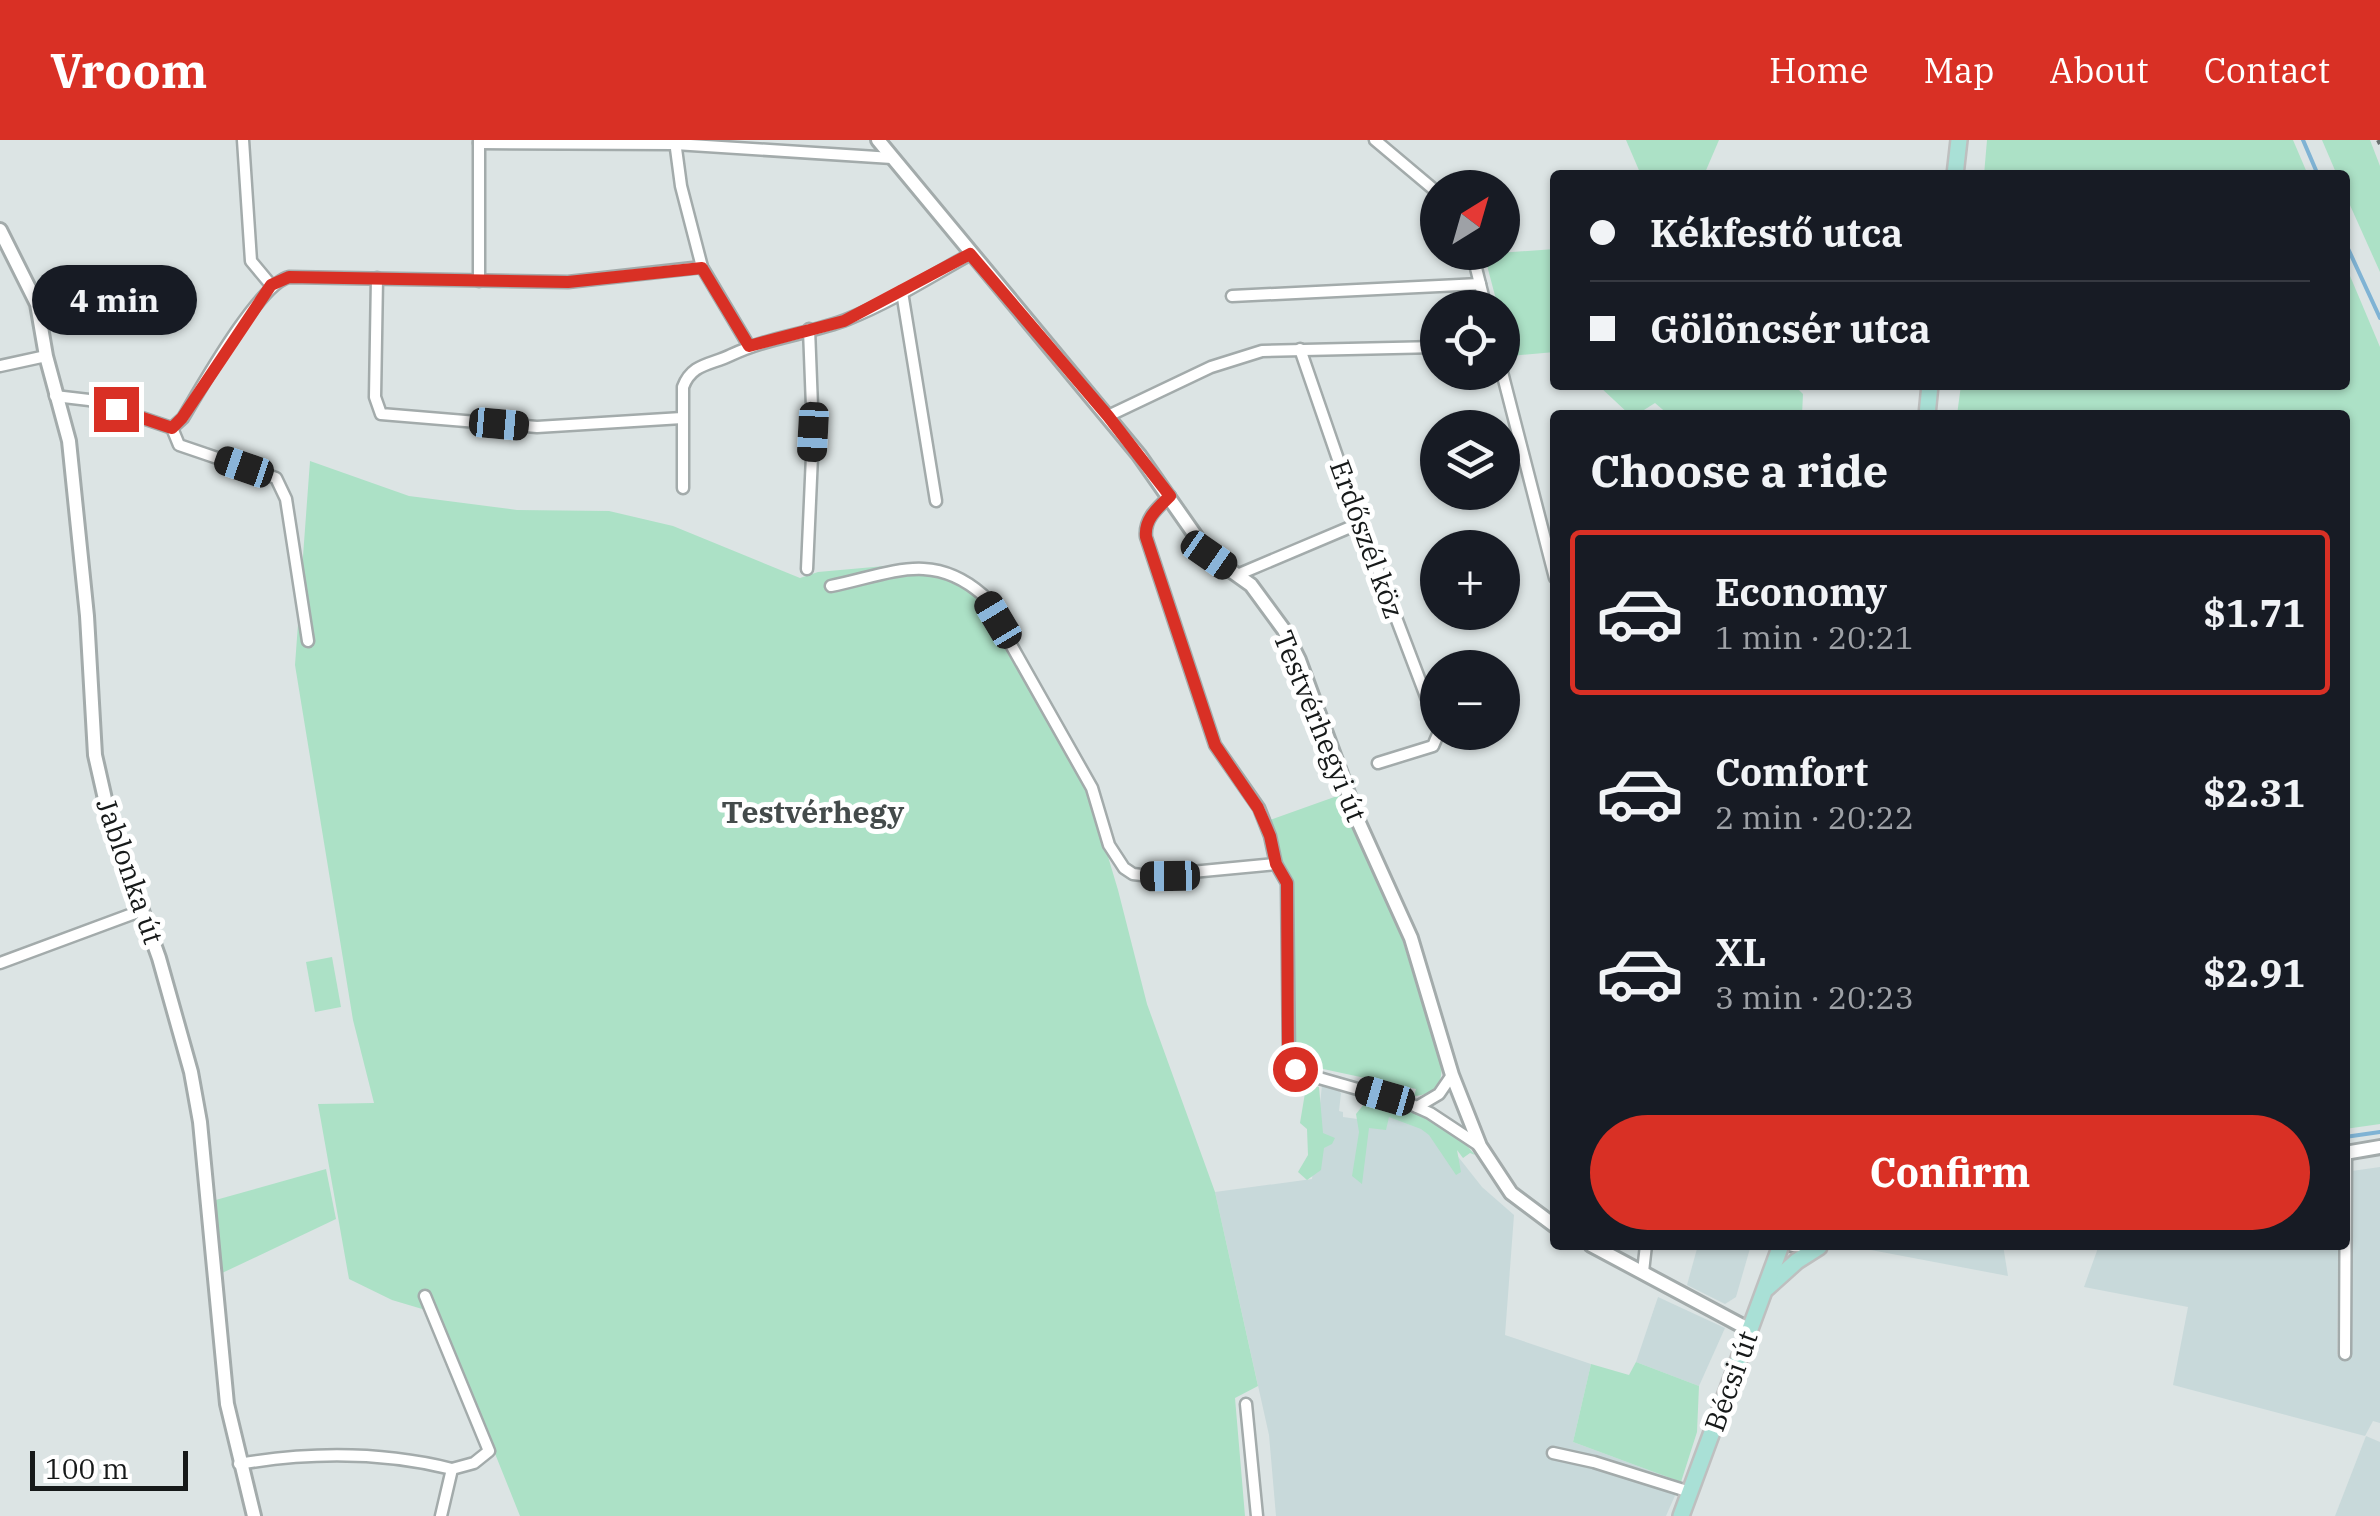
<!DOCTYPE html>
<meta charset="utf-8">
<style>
:root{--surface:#171b24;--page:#242831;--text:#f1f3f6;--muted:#9ea1a6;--line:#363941;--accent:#d93025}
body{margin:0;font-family:"IBM Plex Serif",serif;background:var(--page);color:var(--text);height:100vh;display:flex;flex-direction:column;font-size:38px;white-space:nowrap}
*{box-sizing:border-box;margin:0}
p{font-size:32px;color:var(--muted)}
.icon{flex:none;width:55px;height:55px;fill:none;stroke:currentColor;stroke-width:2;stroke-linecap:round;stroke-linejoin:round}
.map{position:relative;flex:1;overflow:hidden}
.sheet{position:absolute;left:1550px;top:270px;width:800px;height:840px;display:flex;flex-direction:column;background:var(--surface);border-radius:10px;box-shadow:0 2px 8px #0004}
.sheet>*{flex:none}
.guide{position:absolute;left:1550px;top:30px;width:800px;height:220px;border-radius:10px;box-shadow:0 2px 8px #0004;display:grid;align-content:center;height:220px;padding:0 40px;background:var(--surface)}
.needle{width:65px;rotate:37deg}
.tools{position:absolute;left:1420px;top:30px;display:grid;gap:20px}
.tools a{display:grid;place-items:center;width:100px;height:100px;border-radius:50%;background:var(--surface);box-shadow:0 2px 8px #0004;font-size:50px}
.scale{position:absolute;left:30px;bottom:25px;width:158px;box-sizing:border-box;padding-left:10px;border:5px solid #161919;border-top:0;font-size:28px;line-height:35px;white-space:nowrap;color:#161919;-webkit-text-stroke:8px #fff;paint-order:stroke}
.end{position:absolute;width:45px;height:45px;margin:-22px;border:12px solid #d93025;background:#fff;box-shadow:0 0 0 5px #fff}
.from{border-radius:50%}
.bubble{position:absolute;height:70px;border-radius:35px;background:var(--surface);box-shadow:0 2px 8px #0004;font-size:32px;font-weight:700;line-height:70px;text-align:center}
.car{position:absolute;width:30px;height:60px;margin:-30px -15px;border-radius:12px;box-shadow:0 0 8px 2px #0007;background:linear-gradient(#222 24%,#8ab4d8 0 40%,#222 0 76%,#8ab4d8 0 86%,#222 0)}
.guide b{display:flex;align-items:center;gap:35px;height:95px;font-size:38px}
.guide b+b{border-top:2px solid var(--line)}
.guide i{width:25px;height:25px;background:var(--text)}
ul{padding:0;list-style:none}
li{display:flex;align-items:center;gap:30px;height:165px;margin:0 20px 15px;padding:0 20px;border:5px solid transparent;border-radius:10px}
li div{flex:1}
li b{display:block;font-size:38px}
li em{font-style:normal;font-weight:700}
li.on{border-color:var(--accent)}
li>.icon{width:90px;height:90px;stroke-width:1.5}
h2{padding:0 40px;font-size:45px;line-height:120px}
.action{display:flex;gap:20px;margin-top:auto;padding:20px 40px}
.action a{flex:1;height:115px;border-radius:60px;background:var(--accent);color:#fff;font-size:40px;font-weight:700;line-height:115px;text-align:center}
header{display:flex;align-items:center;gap:60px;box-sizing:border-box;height:140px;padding:0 50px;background:var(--accent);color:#fff}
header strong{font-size:48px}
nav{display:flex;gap:55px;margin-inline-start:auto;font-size:35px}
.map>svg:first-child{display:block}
.built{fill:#c8d9da}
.green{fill:#ace1c6}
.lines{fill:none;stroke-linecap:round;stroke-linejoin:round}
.stream{stroke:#7fb3d4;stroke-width:4}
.minor-casing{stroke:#a3abab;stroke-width:15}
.tertiary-casing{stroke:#a3abab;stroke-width:18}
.primary-casing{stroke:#bebfbf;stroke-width:20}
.minor{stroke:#fff;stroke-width:10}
.tertiary{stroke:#fff;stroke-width:12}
.primary{stroke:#a9e0d6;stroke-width:15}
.rail{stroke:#696f6f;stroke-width:4;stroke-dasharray:12 12;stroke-linecap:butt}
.route{stroke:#d93025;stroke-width:12}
.labels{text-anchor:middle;stroke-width:10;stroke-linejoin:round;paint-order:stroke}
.street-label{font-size:28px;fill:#161919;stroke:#fff}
.neighbourhood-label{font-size:30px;font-weight:bold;fill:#444b4b;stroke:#fff}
</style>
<header>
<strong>Vroom</strong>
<nav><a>Home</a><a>Map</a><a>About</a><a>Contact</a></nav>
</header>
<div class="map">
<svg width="2380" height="1376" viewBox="0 0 2380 1376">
<rect width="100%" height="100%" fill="#dce4e4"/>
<g class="built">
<path d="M 1322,945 L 1334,947 L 1341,953 L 1339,971 L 1343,972 L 1343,977 L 1365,980 L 1367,968 L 1437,990 L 1482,1047 L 1514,1075 L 1505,1195 L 1591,1224 L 1573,1302 L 1681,1342 L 1666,1376 L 1276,1376 L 1269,1295 L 1215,1052 L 1312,1039 Z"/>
<path d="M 2380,1027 L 2380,1283 L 2373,1281 L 2365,1296 L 2173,1245 L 2188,1167 L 2084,1147 L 2099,1105 L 2338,1105 L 2337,1215 L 2351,1218 L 2352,1031 Z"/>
<path d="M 1698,1105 L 1751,1105 L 1736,1157 L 1725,1164 L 1687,1145 Z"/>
<path d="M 1851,1105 L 2003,1105 L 2008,1136 L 1850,1106 Z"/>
<path d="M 1658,1157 L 1725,1188 L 1699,1246 L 1636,1222 Z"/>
<path d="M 2366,1296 L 2380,1302 L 2380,1376 L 2335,1376 Z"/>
</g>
<g class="green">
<path d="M 1626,0 L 1719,0 L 1704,35 L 1641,35 Z"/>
<path d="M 1987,0 L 2293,0 L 2308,35 L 1984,35 Z"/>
<path d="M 2322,0 L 2370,0 L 2380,26 L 2380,132 L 2345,54 L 2345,35 L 2337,35 Z"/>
<path d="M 1555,109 L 1555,212 L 1510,216 L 1503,186 L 1502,168 L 1498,167 L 1484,114 Z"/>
<path d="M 2345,124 L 2380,207 L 2380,984 L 2345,989 L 2345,275 L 1957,275 L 1961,245 L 2345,245 Z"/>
<path d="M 1598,245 L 1794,245 L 1803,254 L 1802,275 L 1669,275 L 1655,263 L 1636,275 L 1630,275 Z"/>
<path d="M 310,321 L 409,356 L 517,370 L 609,371 L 673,386 L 800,438 L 818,432 L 896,425 L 947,438 L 979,458 L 1089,653 L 1118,750 L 1147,864 L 1215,1052 L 1258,1246 L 1235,1258 L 1245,1376 L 520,1376 L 439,1174 L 392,1160 L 349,1139 L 318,964 L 374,963 L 353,880 L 295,525 Z"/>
<path d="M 1340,655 L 1387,751 L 1440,919 C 1445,940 1437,955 1414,956 L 1416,949 L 1314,927 L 1312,931 L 1293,921 L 1292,853 L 1281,726 L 1270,680 Z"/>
<path d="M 332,817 L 341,867 L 315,872 L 306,822 Z"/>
<path d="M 1300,942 L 1319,947 L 1323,993 L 1335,998 L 1332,1004 L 1324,1008 L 1321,1030 L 1307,1040 L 1298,1032 L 1308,1015 L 1307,989 L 1300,983 L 1306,947 Z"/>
<path d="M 1378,962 C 1415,972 1449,981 1475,1015 L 1470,1013 L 1463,1018 L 1457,1010 L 1461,1032 L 1456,1035 L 1429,995 L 1421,989 L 1389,977 L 1386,990 L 1369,988 L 1362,1044 L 1352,1036 L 1359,992 L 1356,974 L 1364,964 Z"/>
<path d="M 326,1029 L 336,1079 L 220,1134 L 212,1061 Z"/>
<path d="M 1636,1222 L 1699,1246 L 1697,1292 L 1681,1342 L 1573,1302 L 1591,1224 L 1629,1235 Z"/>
</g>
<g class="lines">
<g class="stream">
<path d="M 2303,0 L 2318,35"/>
<path d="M 2345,102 L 2380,178"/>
<path d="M 2345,997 L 2380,992"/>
</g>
<defs>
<g id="minor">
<path d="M 243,0 L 251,121 L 271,145"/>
<path d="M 479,0 L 479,141"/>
<path d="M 1375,0 L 1438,53"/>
<path d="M 675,1 L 681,46 L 702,127 L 749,206"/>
<path d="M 479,3 L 675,4 L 892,18"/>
<path d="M 1472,112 L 1486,168"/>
<path d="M 377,138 L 375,257 L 381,274 L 537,287 L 682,278"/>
<path d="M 902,152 L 936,361"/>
<path d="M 1232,156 L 1480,144"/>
<path d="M 1300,209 L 1360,383 L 1438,588"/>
<path d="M 0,226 L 46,216"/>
<path d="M 1502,232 L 1555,438"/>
<path d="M 55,256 L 89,260 L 172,288 L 179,305 L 276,338 L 286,359 L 308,501"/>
<path d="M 1108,276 L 1211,227 L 1262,211 L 1438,207"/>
<path d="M 172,288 L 183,278 C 201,248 259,144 289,137 L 568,142 L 702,127"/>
<path d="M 683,348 L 683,247 C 692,223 711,225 731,215 C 769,197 810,194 848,179 C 891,162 931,136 971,114"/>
<path d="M 1170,356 C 1157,368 1144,379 1146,397 L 1215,605 L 1259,668 L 1270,696 L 1276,724 L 1287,743 L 1289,920 L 1295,929 L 1305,934 L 1410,964 L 1430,973 L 1480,1006"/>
<path d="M 807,429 L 813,293 L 809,189"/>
<path d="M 1237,435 L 1360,383"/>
<path d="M 831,446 C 890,434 932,410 983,455 L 1092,648 L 1109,705 L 1124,728 L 1133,734 L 1150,736 L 1276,724"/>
<path d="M 1378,623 L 1433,606 L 1439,592"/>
<path d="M 0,823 L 143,770"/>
<path d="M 1417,967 L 1439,954 L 1452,935"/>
<path d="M 1643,1132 L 1646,1105"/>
<path d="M 425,1156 L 489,1311 L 474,1323 L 452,1329 L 441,1376"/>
<path d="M 2345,1214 L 2346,1012"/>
<path d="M 1246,1264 L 1257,1376"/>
<path d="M 1553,1313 L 1594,1322 L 1690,1352"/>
<path d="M 239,1324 C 309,1312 383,1312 452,1329"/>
</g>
<g id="tertiary">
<path d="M 878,0 L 1139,315 L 1209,415 L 1251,445 L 1284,490 L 1299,520 L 1359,683 L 1411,798 L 1452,935 L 1480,1006 L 1511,1053 L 1555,1086"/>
<path d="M 0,90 L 37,164 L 46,216 L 69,301 L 87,476 L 95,615 L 110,681 L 159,818 L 191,932 L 200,982 L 227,1264 L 254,1376"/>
<path d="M 2345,1013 L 2380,1007"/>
<path d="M 1591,1105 L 1750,1190"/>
<path d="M 1793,1105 L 1820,1106"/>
</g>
<g id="primary">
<path d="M 1955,35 L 1959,0"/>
<path d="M 1927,275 L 1930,245"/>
<path d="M 1767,1148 L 1797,1121 L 1819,1107"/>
<path d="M 1681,1376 L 1781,1105"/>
</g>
</defs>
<use href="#minor" class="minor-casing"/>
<use href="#tertiary" class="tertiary-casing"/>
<use href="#primary" class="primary-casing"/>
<use href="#minor" class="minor"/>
<use href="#tertiary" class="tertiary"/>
<use href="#primary" class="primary"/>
<path class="rail" d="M 2378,0 L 2380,4"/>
</g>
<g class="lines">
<path class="route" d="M 116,269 L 172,288 L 182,278 L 271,145 L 289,137 L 568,142 L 702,128 L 749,206 L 844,181 L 970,114 L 1108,276 L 1170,356 C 1158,368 1144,379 1146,397 L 1215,605 L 1258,668 L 1270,696 L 1276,724 L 1287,743 L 1288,916 L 1295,929"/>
</g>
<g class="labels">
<g class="street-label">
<text transform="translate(1367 399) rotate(70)" y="10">Erdőszél köz</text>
<text transform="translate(1320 586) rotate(68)" y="10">Testvérhegyi út</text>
<text transform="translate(130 731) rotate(71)" y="10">Jablonka út</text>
<text transform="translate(1731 1241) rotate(-70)" y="10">Bécsi út</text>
</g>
<g class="neighbourhood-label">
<text x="813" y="683">Testvérhegy</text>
</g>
</g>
</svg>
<div class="tools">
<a><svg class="needle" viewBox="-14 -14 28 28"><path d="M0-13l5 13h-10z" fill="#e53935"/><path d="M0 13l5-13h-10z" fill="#9ea1a6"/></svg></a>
<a><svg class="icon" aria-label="locate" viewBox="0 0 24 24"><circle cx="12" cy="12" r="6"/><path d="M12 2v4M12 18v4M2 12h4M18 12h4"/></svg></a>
<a><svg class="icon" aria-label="layers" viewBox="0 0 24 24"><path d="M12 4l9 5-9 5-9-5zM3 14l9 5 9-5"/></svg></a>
<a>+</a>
<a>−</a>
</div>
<div class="scale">100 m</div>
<i class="end from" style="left:1295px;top:929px"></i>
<i class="end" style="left:116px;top:269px"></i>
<div class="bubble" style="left:32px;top:125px;width:165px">4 min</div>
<i class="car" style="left:499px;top:284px;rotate:95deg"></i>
<i class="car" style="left:813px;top:292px;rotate:183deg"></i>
<i class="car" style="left:244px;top:327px;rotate:289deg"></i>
<i class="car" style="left:1209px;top:415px;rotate:125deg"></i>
<i class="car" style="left:998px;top:480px;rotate:329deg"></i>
<i class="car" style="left:1170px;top:736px;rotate:269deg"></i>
<i class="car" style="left:1385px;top:956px;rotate:286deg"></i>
<div class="guide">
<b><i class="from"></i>Kékfestő utca</b>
<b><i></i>Gölöncsér utca</b>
</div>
<section class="sheet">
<h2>Choose a ride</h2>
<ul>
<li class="on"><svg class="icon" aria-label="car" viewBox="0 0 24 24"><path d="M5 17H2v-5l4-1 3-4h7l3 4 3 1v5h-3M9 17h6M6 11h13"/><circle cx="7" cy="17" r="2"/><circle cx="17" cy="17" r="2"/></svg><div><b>Economy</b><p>1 min · 20:21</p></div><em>$1.71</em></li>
<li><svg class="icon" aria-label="car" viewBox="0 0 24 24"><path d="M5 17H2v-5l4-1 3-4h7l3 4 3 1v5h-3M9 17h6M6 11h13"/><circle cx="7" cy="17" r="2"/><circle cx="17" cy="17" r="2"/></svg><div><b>Comfort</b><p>2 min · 20:22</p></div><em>$2.31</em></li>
<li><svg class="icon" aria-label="car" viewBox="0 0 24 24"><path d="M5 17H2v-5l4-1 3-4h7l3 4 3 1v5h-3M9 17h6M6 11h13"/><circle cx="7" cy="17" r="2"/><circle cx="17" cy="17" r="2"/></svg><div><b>XL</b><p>3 min · 20:23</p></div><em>$2.91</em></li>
</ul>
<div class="action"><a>Confirm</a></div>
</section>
</div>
